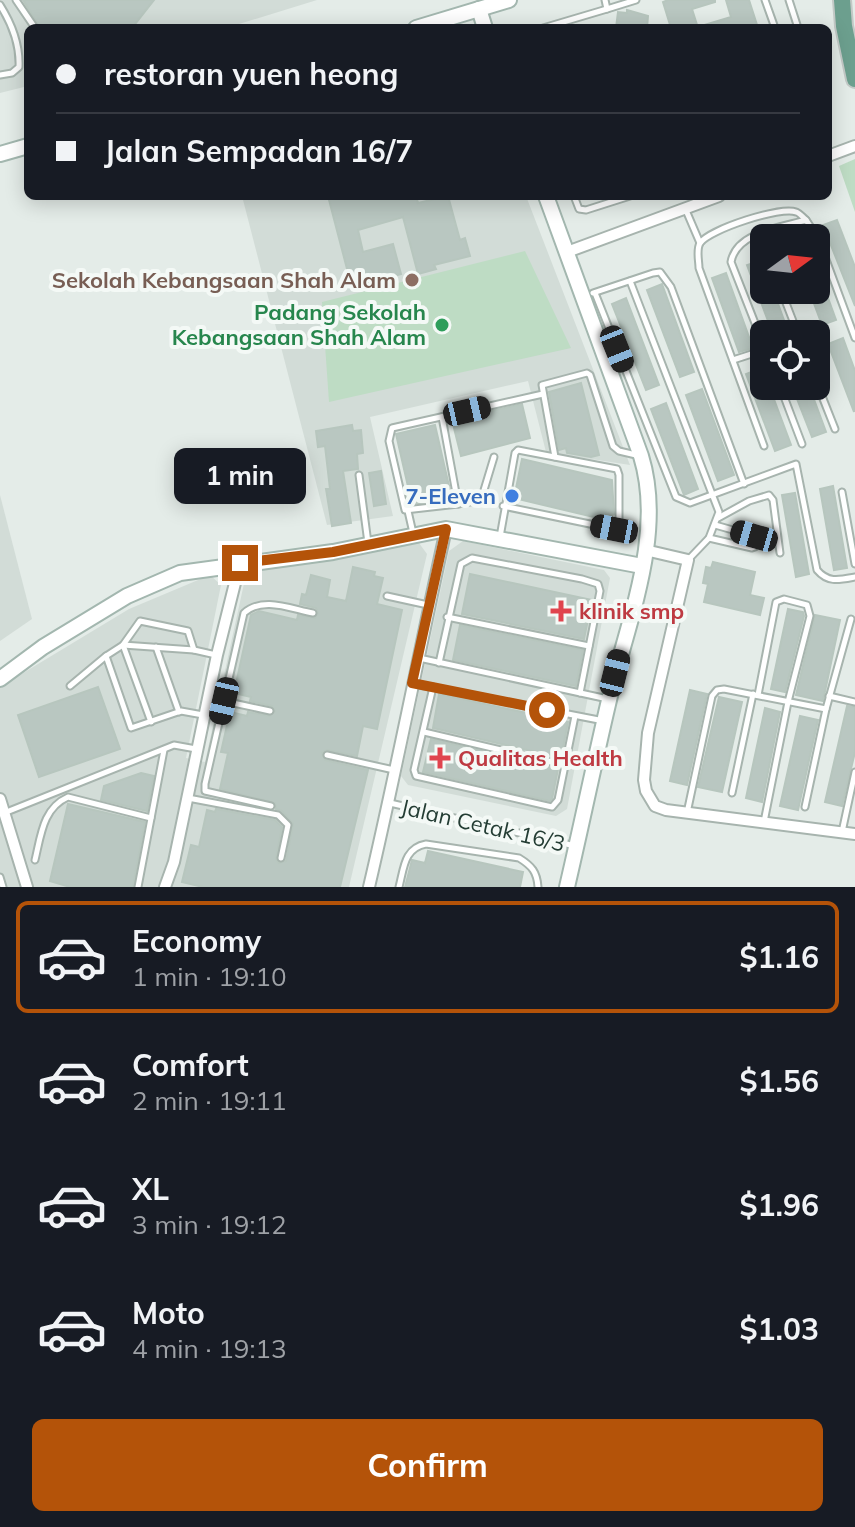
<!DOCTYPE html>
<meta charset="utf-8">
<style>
:root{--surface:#171b24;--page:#242831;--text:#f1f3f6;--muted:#9ea1a6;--line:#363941;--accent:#b45309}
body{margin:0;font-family:Mulish,sans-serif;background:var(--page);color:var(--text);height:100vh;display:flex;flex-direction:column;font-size:30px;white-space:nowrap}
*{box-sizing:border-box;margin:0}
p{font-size:26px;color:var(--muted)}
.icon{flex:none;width:44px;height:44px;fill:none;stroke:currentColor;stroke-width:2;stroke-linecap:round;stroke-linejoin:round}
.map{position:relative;height:887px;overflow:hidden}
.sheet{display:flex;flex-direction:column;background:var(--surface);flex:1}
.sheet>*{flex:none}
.guide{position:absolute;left:24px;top:24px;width:808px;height:176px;border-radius:12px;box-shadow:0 4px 20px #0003;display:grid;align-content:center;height:176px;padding:0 32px;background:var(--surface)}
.needle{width:52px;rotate:75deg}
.tools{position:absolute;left:750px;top:224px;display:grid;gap:16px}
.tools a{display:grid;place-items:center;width:80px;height:80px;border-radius:12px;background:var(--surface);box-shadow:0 4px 20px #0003;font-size:40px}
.end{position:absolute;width:36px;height:36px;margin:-18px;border:10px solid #b45309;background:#fff;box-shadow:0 0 0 4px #fff}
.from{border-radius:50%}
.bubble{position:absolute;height:56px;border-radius:12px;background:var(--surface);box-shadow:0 4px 20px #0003;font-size:26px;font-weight:700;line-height:56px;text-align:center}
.car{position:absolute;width:24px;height:48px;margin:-24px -12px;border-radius:10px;box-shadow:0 0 6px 2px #0007;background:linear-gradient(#222 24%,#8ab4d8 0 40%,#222 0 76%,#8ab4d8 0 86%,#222 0)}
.guide b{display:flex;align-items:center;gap:28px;height:76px;font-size:30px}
.guide b+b{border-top:2px solid var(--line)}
.guide i{width:20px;height:20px;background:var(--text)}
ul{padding:14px 0 0;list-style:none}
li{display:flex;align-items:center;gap:24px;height:112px;margin:0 16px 12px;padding:0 16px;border:4px solid transparent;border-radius:12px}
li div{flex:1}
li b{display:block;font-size:30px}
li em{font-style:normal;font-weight:700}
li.current{border-color:var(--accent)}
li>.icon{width:72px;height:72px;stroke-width:1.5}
.action{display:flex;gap:16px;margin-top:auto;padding:16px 32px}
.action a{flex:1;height:92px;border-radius:12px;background:var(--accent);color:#fff;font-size:32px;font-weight:700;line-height:92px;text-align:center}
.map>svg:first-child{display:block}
.built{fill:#d2dcd7}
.green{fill:#bedcc4}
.building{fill:#b9c7c1;stroke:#b7c6be;stroke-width:2}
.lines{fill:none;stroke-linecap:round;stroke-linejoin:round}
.lane-casing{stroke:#a7b4ae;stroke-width:9}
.street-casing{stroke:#a7b4ae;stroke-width:14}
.secondary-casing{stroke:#a3b7af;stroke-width:18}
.primary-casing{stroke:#c2c9c6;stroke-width:20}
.lane{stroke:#fff;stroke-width:5}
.street{stroke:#fff;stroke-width:10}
.secondary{stroke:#fff;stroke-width:14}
.primary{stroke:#6c9f8e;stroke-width:16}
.route{stroke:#b45309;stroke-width:10}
.education-dot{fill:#8d6e63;stroke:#f4f9f6;stroke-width:3}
.leisure-dot{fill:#2e9e5b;stroke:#f4f9f6;stroke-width:3}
.shop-dot{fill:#3f7fe0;stroke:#f4f9f6;stroke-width:3}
.health-dot{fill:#e0444e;stroke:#f4f9f6;stroke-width:3}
.labels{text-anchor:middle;stroke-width:8;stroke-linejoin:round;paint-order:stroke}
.education-label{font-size:22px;font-weight:bold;fill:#785e54;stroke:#f4f9f6;text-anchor:end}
.leisure-label{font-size:22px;font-weight:bold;fill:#27864d;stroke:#f4f9f6;text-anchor:end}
.shop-label{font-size:22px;font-weight:bold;fill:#366cbe;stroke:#f4f9f6;text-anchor:end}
.health-label{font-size:22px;font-weight:bold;fill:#be3a42;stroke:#f4f9f6;text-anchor:start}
.street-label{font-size:22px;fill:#243d34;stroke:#f4f9f6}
</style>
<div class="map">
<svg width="855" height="887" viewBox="0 0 855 887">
<rect width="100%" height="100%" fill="#e4ece8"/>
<g class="built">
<path d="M 0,0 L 317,0 L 226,28 L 28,28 L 28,86 L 0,93 Z"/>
<path d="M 242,196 L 526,196 L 630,465 L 546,452 L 528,381 L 370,417 L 393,516 L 327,525 Z"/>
<path d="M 0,495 L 32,619 L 0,641 Z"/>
<path d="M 463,541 L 604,570 L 610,578 L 567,809 L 556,816 L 408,785 L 401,776 L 449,551 Z"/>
<path d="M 419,543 L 427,554 L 349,887 L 0,887 L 0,687 L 129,609 L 210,575 L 221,585 L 186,758 L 205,762 L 245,579 L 258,565 Z"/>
</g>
<g class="green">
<path d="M 855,159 L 855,212 L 839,166 Z"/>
<path d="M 525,251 L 571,348 L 329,402 L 322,302 Z"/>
</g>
<g class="building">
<path d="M 23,0 L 154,0 L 132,28 L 40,28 Z"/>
<path d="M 668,0 L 715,0 L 715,2 L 692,9 L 698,28 L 671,28 L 663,2 Z"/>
<path d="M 726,0 L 749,0 L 758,28 L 701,28 L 701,26 L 731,17 Z"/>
<path d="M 627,10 L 648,16 L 647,28 L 616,28 L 618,12 L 627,13 Z"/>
<path d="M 328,196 L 416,196 L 418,203 L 448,196 L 460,240 L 465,238 L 470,256 L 434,265 L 436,269 L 418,274 L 403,217 L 358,230 L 363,252 L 393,244 L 401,274 L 352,288 Z"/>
<path d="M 837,220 L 855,267 L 855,306 L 823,225 Z"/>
<path d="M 762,260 L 764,290 L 773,290 L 789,334 L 773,334 L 747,265 Z"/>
<path d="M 817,268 L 836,320 L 822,325 L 809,290 L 816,290 Z"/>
<path d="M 726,273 L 753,348 L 739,352 L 712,278 Z"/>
<path d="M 662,284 L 694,372 L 680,377 L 647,290 Z"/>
<path d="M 626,298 L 659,385 L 646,390 L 612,304 Z"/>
<path d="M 843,338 L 855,371 L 854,412 L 828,344 Z"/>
<path d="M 762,368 L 764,386 L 769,386 L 791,445 L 775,451 L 746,374 Z"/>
<path d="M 581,383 L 599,455 L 591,457 L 567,453 L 566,448 L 559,450 L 549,392 Z"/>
<path d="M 792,386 L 809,386 L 826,432 L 812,437 Z"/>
<path d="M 702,389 L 734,475 L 718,481 L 686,395 Z"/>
<path d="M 666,403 L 698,489 L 684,495 L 651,409 Z"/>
<path d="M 522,404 L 530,438 L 461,456 L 452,420 Z"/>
<path d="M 352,425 L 353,431 L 361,430 L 363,453 L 357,454 L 358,469 L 343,471 L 351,523 L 332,526 L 326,489 L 330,489 L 325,446 L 318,447 L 316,431 Z"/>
<path d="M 435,425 L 452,499 L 412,504 L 396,434 Z"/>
<path d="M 522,459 L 612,480 L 614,514 L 606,520 L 514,498 Z"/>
<path d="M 381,471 L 386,504 L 374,506 L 369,473 Z"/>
<path d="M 833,486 L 847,568 L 834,570 L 820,489 Z"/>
<path d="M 795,493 L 809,574 L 796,577 L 782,495 Z"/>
<path d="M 713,562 L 755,572 L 750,595 L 764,598 L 760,615 L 704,602 L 708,584 L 703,583 L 706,567 L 711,568 Z"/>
<path d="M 353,567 L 375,572 L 374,576 L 383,578 L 377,604 L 402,610 L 377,729 L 363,726 L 357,756 L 327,750 L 322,753 L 325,760 L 368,770 L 340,887 L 203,887 L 182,882 L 191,845 L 199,847 L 207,810 L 215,812 L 216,809 L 275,820 L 282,827 L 276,859 L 279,863 L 286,861 L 293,824 L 282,811 L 276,809 L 275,803 L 220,789 L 228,753 L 221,752 L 230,712 L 247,716 L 248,712 L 270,716 L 275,711 L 272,706 L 250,701 L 251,697 L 234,693 L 251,615 L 259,611 L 297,620 L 298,615 L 315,618 L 318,613 L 316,608 L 300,604 L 302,594 L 306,595 L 311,575 L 330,580 L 327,597 L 346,601 Z"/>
<path d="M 470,574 L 592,600 L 584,639 L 462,614 Z"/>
<path d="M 788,609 L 803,612 L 804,616 L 785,692 L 771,689 Z"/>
<path d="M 815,615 L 840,620 L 823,701 L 796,695 Z"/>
<path d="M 460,625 L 583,650 L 576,686 L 453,660 Z"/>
<path d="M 98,687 L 120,749 L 39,777 L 18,715 Z"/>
<path d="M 690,690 L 707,694 L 687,785 L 670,781 Z"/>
<path d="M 439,694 L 568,722 L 561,758 L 433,728 Z"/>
<path d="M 719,697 L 742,702 L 722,792 L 698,787 Z"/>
<path d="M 847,706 L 855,707 L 855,752 L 842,806 L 825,802 Z"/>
<path d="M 765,708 L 780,712 L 762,802 L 746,798 Z"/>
<path d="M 800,716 L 818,720 L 798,810 L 780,806 Z"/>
<path d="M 431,739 L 558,769 L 552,799 L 550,801 L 423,772 Z"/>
<path d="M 141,773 L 154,776 L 147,811 L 101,800 L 104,786 Z"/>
<path d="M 68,804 L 145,822 L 133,887 L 70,887 L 50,881 Z"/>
<path d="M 428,851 L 523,872 L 520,887 L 405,887 L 412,860 L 425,863 Z"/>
</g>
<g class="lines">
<defs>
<g id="lane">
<path d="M 16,0 L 35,28"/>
<path d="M 765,0 L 775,28"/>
<path d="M 789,0 L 798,28"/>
<path d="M 0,5 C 12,24 20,45 19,67 L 12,73 L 0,75"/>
<path d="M 607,9 L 636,0"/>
<path d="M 543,28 L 607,9 L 605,0"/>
<path d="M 574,196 L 579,209 L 586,210 L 630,196"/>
<path d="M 685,208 L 700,243"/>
<path d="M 759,234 L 764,247"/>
<path d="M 630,281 L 719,512 L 709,538 L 688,560"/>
<path d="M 781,290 L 798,334"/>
<path d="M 593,293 L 653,273 L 660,272 L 671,287 L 744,484"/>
<path d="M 595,293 L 676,497 L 690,503 L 796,464 L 817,570 C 828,583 839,580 855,577"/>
<path d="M 764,346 L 731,262 C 736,232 782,227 806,220 L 818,238 L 855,338"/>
<path d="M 733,360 L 764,350"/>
<path d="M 816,381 L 835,429"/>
<path d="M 780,386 L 802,444"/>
<path d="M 442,417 L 458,504 L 481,500 L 494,457"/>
<path d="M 764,446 L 699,268 C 699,261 696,250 700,243 C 710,229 781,206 796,212 C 798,212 805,219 806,220"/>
<path d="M 555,457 L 542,385 L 587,373 L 590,375 L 613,446 L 619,451 L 636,455"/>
<path d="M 359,475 L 368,543"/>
<path d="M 842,492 L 855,564"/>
<path d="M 458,504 L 405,510 L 389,441 L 392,428 L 543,394"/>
<path d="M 408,511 L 413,533"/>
<path d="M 718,518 L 749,501 L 769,495 L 773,500 L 780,553"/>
<path d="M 500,537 L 515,453 L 518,450 L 617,469 L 619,475 L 619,525 L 614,529 L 503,506"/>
<path d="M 709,538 L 752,548 L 755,547 L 754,536 L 715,525"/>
<path d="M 387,596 L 428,605"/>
<path d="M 447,617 L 589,646"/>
<path d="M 156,647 L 179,712"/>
<path d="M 419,658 L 608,699"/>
<path d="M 439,663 L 461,564 L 472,558 L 582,579 L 598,584 L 600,591 L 580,693"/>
<path d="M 414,684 L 604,721"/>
<path d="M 70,686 L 106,656"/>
<path d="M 433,687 L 414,770 L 416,776 L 552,807 L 558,800 L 575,716"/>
<path d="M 758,695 L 776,602 L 784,599 L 807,605 L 810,616 L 788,702 L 764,822"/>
<path d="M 829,696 L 855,702"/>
<path d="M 210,698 L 270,711"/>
<path d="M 203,715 L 181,711 L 131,728 L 106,656 L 123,645 L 194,650 L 216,655"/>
<path d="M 151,722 L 123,645 L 140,621 L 188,631 L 194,650"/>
<path d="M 424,732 L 565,765"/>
<path d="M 327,755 L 394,770"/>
<path d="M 732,793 L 753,694"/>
<path d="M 188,798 L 278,815 L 288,825 L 281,858"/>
<path d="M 390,803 L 575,846"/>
<path d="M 271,806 L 205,791 L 205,784 L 244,613 C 263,596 291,609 313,613"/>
<path d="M 805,807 L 826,709 L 851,619"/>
<path d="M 4,813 L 174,745 L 196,749"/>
<path d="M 687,813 L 712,696 L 717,690 L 724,689 L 826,709"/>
<path d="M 842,832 L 855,772"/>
<path d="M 35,860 C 41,835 43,808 68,797 L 151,818"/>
<path d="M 0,877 L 3,887"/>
<path d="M 138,887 L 164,750"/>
<path d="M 399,887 C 404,868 404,848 426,844 L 519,858 C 532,866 537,872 538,887"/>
</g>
<g id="street">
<path d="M 828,156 L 855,146"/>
<path d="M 567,252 L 719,196"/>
<path d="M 645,550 L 688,560 L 648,733 L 644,780 L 646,791 L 655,806 L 666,810 L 855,834"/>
<path d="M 0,799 L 27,887"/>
<path d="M 165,887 L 174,862 L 217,655 L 240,563"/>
<path d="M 369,887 C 397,768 420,648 446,529"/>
</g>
<g id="secondary">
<path d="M 479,9 L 485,28"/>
<path d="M 416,28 L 509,0"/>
<path d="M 0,154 L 28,146"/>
<path d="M 546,196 L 641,456 C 665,534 628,620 610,696 C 595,759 582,823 567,887"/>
<path d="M 0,679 L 43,647 L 127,596 L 180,573 L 333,552 L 446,529 L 642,566"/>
</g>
<path id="primary" d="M 842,0 L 844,26 L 855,79"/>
</defs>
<use href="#lane" class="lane-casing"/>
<use href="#street" class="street-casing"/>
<use href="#secondary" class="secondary-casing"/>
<use href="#primary" class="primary-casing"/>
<use href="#lane" class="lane"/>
<use href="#street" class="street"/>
<use href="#secondary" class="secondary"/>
<use href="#primary" class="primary"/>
</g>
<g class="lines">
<path class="route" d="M 240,563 L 333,552 L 446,529 L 412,683 L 547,710"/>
</g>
<circle class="education-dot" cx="412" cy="280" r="8"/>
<circle class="leisure-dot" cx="442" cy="325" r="8"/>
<circle class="shop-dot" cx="512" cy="496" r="8"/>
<g class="health-dot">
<path d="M557 599h8v8h8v8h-8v8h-8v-8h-8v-8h8z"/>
<path d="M436 746h8v8h8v8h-8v8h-8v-8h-8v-8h8z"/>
</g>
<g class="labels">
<g class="education-label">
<text x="396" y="288">Sekolah Kebangsaan Shah Alam</text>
</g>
<g class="leisure-label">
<text x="426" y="320">Padang Sekolah<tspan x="426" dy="25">Kebangsaan Shah Alam</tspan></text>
</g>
<g class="shop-label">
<text x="496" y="504">7-Eleven</text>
</g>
<g class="health-label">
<text x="579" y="619">klinik smp</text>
<text x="458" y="766">Qualitas Health</text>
</g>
<g class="street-label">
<text transform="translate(483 825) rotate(13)" y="8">Jalan Cetak 16/3</text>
</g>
</g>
</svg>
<div class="tools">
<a><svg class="needle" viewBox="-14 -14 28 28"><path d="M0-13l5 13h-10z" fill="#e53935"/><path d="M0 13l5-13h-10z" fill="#9ea1a6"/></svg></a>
<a><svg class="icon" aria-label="locate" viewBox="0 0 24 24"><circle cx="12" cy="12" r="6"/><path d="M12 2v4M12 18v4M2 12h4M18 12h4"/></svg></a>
</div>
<i class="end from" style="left:547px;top:710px"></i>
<i class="end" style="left:240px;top:563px"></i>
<div class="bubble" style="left:174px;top:448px;width:132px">1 min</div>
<i class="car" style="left:617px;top:349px;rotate:158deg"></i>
<i class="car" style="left:467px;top:411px;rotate:77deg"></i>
<i class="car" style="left:614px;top:529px;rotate:281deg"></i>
<i class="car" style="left:754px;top:536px;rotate:286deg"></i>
<i class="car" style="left:615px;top:673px;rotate:14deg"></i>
<i class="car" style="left:224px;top:701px;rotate:193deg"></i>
<div class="guide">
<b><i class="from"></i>restoran yuen heong</b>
<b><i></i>Jalan Sempadan 16/7</b>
</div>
</div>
<section class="sheet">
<ul>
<li class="current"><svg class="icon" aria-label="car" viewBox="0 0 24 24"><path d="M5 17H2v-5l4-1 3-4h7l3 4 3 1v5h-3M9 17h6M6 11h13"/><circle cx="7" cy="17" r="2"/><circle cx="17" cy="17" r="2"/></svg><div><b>Economy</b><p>1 min · 19:10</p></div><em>$1.16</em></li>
<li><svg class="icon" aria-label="car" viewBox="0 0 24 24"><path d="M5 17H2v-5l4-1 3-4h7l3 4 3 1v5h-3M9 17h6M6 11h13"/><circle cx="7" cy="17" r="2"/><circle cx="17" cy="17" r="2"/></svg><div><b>Comfort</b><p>2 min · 19:11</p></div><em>$1.56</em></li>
<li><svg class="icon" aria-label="car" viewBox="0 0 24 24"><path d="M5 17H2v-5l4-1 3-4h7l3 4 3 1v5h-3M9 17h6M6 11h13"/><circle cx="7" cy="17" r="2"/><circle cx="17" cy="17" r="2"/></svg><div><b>XL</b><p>3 min · 19:12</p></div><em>$1.96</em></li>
<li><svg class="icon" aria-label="car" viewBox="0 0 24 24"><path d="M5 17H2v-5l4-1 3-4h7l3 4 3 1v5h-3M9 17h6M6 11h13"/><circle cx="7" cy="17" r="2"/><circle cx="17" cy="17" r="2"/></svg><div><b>Moto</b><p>4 min · 19:13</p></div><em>$1.03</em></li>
</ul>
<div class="action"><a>Confirm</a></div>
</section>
